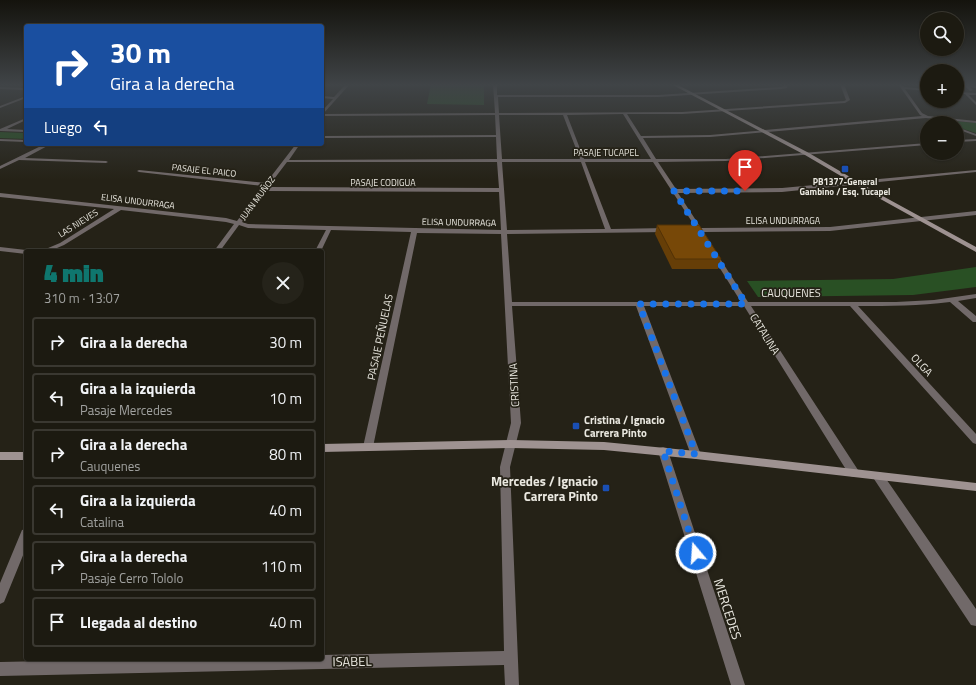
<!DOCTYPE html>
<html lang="es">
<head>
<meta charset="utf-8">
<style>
  :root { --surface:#1c1a11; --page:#25231a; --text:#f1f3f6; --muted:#a0a19f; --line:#3a3831; --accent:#0f766e }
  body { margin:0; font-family:"Titillium Web",sans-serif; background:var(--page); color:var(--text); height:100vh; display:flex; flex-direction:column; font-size:15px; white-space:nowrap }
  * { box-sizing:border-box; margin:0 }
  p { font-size:13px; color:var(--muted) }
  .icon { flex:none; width:22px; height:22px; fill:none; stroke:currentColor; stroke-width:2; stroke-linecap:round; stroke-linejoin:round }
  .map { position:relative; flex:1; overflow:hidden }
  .panel { position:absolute; left:24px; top:249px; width:300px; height:412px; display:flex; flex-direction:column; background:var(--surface); border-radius:4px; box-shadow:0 1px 3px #0004,0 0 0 1px var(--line) }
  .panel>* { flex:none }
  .hud { position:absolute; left:24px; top:24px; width:300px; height:122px; border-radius:4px; box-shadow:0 1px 3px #0004,0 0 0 1px var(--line); background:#1a4fa0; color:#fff; overflow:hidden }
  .fabs { position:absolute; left:920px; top:12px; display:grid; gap:8px }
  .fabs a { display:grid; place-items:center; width:44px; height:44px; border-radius:50%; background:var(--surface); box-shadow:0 1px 3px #0004,0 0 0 1px var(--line); font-size:20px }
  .pin { position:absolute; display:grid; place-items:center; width:34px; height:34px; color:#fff; margin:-41px -17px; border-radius:50% 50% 50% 0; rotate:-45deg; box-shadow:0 0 4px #0007 }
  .pin .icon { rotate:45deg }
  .me { position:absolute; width:44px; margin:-22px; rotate:342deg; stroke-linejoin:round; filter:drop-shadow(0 0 3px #0008) }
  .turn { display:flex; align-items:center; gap:14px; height:84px; padding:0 20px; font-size:18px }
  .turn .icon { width:52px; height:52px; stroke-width:2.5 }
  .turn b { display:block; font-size:28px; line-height:34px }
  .then { display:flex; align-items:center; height:38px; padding:0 20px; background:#0003; gap:8px; font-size:15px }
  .round { display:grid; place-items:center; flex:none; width:42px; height:42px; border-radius:21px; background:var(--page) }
  .summary { display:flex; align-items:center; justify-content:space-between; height:68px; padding:0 20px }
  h1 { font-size:24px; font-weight:800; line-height:30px; color:var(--accent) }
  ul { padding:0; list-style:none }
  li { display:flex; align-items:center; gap:12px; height:50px; margin:0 8px 6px; padding:0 12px; border:2px solid var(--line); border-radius:4px }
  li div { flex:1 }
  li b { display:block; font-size:15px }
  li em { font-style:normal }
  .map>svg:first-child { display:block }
  .green { fill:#295024 }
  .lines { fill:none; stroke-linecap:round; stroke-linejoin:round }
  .lane { fill:#716969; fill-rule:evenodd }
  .street { fill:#716969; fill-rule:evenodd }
  .secondary { fill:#9e9291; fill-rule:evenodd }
  .wall { fill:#663e07 }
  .building { fill:#774808; stroke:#533206 }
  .route { stroke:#1a73e8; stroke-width:7; stroke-dasharray:0 12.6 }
  .transit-dot { fill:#1a4fb4; stroke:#252217; stroke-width:1.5 }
  .labels { text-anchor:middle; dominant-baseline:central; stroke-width:3.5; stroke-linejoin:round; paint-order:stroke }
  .far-street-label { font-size:9px; fill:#eae8e0; stroke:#252217 }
  .far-poi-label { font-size:9px; font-weight:bold; fill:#eae8e0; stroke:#252217 }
  .street-label { font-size:11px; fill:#eae8e0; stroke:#252217 }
  .poi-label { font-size:11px; font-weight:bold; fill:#eae8e0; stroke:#252217; text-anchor:start }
  .near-poi-label { font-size:13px; font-weight:bold; fill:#eae8e0; stroke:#252217; text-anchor:end }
  .near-street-label { font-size:13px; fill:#eae8e0; stroke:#252217 }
</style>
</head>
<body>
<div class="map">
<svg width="976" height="685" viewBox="0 0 976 685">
  <rect width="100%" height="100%" fill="#252217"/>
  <path class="green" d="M431 84H484V105L427 104Z
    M943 120 976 123V133L957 127V123H947L941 121Z
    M0 132 26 133V139L0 138Z
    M976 267V287L913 295 758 297 747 281 893 279Z"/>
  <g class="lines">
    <path class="lane" d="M967 85 976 86V88L970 87 973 90 970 91 965 86Z"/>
    <path class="street" d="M346 84H350L323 114 495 113 493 84H497V95H658L781 87 784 86V84H788L787 88 781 89 658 97H498L499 113 682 112 844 101 846 100 840 84H844L850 100 845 103 682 114H627L641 136 710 135 922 116 920 115 898 84H902L904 87 927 89V91L905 89 922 113 928 116 976 121V123L926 118 710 137 643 138 656 159H726L927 143V145L726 161 658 162 676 189 782 188 976 170V172L782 192 678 193 701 228 830 227 976 211V215L830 231 704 232 701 234 689 230 696 228 653 162H585L611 229 667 228 670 230 667 232 507 234 512 302H741L711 254 714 252 717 254 748 302H896L934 300 976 294V298L958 301 976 316V322H973L950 302C920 306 889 306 858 306L976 434V444L973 443 850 306H751L858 470 859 473 858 476 854 477 850 476 744 306H644L701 455 700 458 696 459 692 458 691 455 636 306H512L521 423 510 467 519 685H505L504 665 0 676V662L145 659H322V655L504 651 500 467 511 423 501 234 417 233 373 447 371 450 368 451 365 450 363 447 411 232 331 230 321 251H315L326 230 248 228 239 225 220 251H214L234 224 226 222 121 210 64 245 50 251H41L60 243 114 209 0 197V193L226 218 237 221 263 186 139 172 137 171 139 170 266 183 296 144H300L289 160 497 159 496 137 322 138V136L496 135 495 115 322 116V111L333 99 322 98V96L334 97ZM623 114 651 159H584L567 115ZM499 115H563L580 159H502ZM287 162H497L499 188 268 187ZM502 162H581L605 229 507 230ZM265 191 499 192 501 230 248 224 242 222Z
      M0 87 26 88V90L0 89Z
      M957 92 976 93V95H969L976 102V105L965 94H957Z
      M26 96V98L0 108V106Z
      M26 118V120L7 129 26 130V132L0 131V129Z
      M957 127 976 134V136L957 129Z
      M0 139 26 140V142L0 141Z
      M976 139V141L957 142V140Z
      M45 144H51L25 158 106 161 108 162 106 163 19 160 0 169V166Z
      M0 247 26 250 29 251H26V254L0 251Z
      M663 447 667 448 668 451 745 685H731L658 451 659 448Z
      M878 472 882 473 976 609V626L971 625 874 479 873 476 874 473Z
      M26 529V548L4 602 0 604V583L22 530Z"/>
    <path class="secondary" d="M671 84H676L809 153 879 194 976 247V252L875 196 805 155Z
      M511 440 604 442 696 451 976 483V491L696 459 604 450 511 448 322 452V444Z
      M0 452H26V460H0Z"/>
  </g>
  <path class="wall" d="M657 225 721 259 718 269H672L655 234Z"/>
  <path class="building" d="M657 225H699L721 259H675Z"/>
  <linearGradient id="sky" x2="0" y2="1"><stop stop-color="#14130d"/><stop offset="0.47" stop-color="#404447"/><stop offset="1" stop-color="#404447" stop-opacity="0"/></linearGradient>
  <rect width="976" height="180" fill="url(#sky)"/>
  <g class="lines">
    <path class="route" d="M696 553 663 451 696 454 639 304H746L674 191H745"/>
  </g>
  <g class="transit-dot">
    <rect x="841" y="165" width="8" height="8" rx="2"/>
    <rect x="572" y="422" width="8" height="8" rx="2"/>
    <rect x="602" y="484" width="8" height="8" rx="2"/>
  </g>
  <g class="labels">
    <g class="far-street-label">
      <text x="606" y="152">PASAJE TUCAPEL</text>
      <text transform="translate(204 170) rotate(6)">PASAJE EL PAICO</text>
      <text x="383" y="182">PASAJE CODIGUA</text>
      <text transform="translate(257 198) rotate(-53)">JUAN MUÑOZ</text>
      <text transform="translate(138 201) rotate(7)">ELISA UNDURRAGA</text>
      <text x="783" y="220">ELISA UNDURRAGA</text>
      <text transform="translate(459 222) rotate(1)">ELISA UNDURRAGA</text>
      <text transform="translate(78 223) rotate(-32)">LAS NIEVES</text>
    </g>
    <g class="far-poi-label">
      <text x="845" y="181">PB1377-General<tspan x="845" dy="10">Gambino / Esq. Tucapel</tspan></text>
    </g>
    <g class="street-label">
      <text x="791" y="293">CAUQUENES</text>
      <text transform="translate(765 334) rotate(58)">CATALINA</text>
      <text transform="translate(380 337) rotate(-78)">PASAJE PEÑUELAS</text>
      <text transform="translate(922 365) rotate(47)">OLGA</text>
      <text transform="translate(514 385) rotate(-93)">CRISTINA</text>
    </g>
    <g class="poi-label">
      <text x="584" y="420">Cristina / Ignacio<tspan x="584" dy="13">Carrera Pinto</tspan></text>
    </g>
    <g class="near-poi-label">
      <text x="598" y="481">Mercedes / Ignacio<tspan x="598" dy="15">Carrera Pinto</tspan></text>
    </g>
    <g class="near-street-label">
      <text transform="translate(728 609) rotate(72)">MERCEDES</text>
      <text transform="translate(352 661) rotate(-1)">ISABEL</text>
    </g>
  </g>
</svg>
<div class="fabs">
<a><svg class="icon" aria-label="search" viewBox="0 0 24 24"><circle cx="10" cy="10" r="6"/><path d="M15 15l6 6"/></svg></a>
<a>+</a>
<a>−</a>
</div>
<div class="pin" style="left:745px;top:191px;background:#d93025"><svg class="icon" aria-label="arrive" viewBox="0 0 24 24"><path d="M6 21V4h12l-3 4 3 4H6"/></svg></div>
<svg class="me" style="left:696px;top:553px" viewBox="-20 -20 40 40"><circle r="17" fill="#1a73e8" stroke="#fff" stroke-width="3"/><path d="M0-11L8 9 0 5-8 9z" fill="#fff"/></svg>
<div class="hud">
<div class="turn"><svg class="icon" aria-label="right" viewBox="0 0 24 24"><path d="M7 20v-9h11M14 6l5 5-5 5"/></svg><div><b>30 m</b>Gira a la derecha</div></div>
<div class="then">Luego<svg class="icon" aria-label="left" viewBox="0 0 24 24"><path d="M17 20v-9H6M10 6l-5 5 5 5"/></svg></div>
</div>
<section class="panel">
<div class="summary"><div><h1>4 min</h1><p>310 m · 13:07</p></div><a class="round"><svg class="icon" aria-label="close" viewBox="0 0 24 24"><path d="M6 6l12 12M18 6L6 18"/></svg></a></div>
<ul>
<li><svg class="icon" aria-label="right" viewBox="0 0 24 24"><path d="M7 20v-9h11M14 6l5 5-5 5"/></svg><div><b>Gira a la derecha</b></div><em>30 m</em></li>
<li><svg class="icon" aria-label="left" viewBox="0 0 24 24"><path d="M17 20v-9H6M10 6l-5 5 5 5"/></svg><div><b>Gira a la izquierda</b><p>Pasaje Mercedes</p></div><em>10 m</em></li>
<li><svg class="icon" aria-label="right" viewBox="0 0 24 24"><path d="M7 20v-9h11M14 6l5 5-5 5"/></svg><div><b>Gira a la derecha</b><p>Cauquenes</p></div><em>80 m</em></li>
<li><svg class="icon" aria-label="left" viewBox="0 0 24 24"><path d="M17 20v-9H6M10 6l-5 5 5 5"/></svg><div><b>Gira a la izquierda</b><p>Catalina</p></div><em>40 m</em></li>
<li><svg class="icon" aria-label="right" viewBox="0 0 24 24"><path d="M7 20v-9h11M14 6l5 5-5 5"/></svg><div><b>Gira a la derecha</b><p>Pasaje Cerro Tololo</p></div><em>110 m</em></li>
<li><svg class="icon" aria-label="arrive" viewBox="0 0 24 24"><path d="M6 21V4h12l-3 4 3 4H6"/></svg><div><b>Llegada al destino</b></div><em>40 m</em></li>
</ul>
</section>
</div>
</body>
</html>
